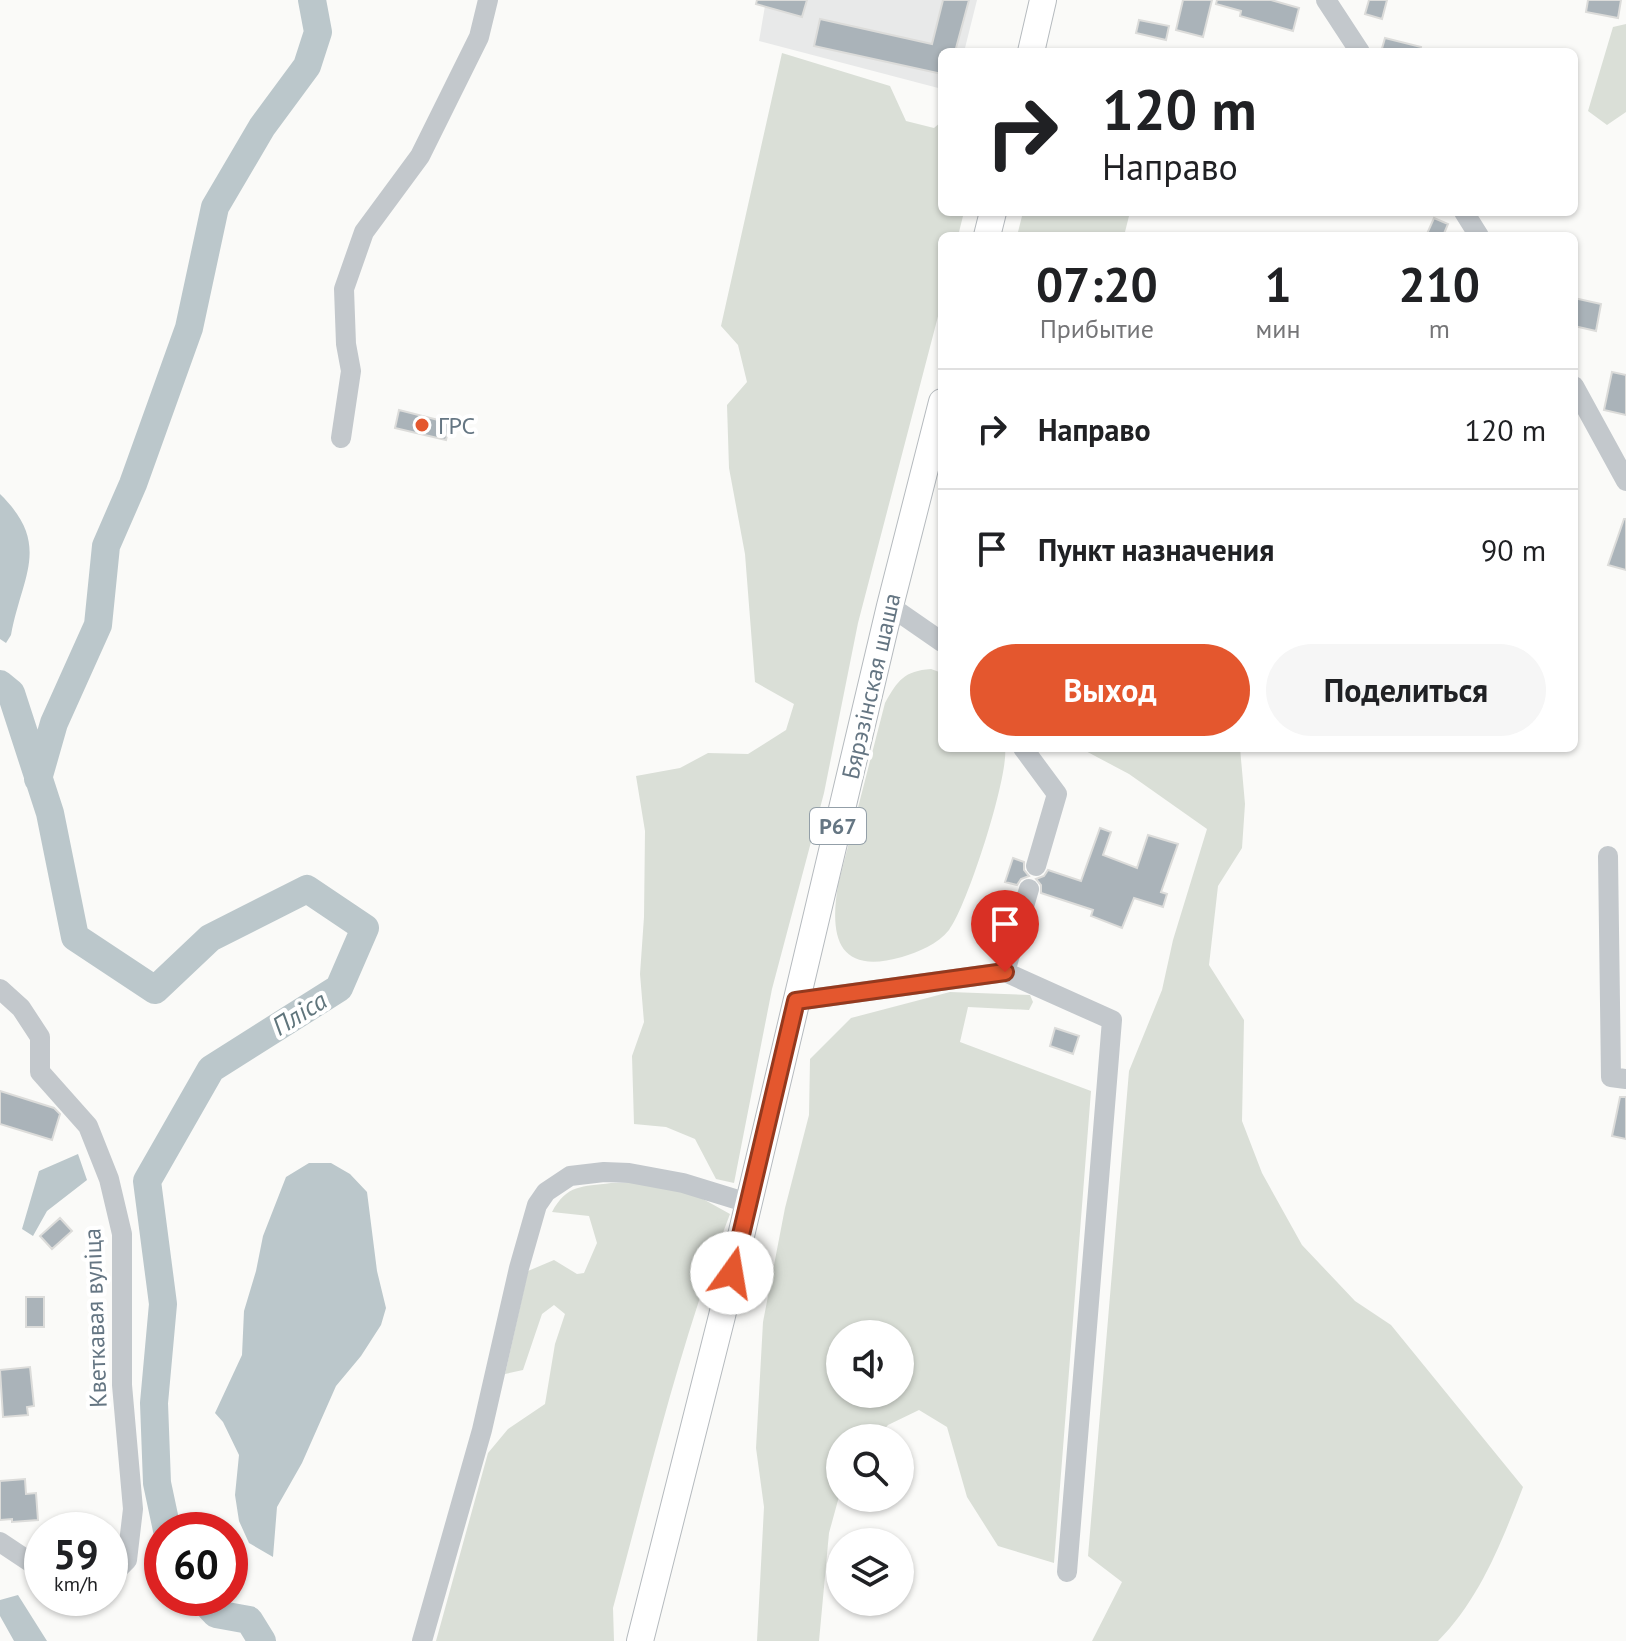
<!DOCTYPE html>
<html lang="ru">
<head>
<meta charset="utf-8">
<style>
  :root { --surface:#fff; --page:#f6f6f6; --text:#202124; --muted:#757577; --line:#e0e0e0; --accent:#e4572e }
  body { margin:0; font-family:"PT Sans",sans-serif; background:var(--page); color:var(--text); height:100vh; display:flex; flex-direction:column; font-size:30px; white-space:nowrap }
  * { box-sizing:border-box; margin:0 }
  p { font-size:26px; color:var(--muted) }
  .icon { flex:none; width:44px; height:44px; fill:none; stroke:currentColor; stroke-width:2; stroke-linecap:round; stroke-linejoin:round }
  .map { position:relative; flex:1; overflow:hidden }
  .side { position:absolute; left:938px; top:232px; width:640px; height:520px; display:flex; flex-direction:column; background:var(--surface); border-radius:12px; box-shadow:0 2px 6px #0004 }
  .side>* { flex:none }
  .top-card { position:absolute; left:938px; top:48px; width:640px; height:168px; border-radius:12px; box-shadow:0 2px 6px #0004; background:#fff; color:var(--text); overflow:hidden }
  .buttons { position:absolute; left:826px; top:1320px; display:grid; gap:16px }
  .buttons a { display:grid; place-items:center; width:88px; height:88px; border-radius:50%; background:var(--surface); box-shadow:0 2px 6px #0004; font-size:40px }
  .speed { position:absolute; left:24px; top:1512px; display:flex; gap:16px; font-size:40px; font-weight:700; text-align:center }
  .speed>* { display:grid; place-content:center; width:104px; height:104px; border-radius:50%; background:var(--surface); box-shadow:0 2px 6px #0004; line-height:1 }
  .speed small { font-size:20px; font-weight:400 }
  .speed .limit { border:12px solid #d22; background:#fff; color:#111 }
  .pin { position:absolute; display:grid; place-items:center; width:68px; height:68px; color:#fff; margin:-82px -34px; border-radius:50% 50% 50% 0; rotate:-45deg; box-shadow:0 0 8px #0007 }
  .pin .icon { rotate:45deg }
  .me { position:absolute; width:88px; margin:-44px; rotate:13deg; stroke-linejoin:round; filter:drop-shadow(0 0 6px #0008) }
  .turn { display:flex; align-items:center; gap:28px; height:168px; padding:0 32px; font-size:36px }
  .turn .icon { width:104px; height:104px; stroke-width:2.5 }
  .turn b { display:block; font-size:56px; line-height:68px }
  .eta { display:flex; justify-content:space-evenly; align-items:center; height:136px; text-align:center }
  .eta b { font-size:48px; font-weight:600; line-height:56px }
  .action { display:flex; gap:16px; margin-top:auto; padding:16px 32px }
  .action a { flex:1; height:92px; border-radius:48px; background:var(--accent); color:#fff; font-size:32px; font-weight:600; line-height:92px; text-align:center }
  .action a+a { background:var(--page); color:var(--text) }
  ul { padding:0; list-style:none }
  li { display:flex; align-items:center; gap:24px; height:120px; padding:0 32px; border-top:2px solid var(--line) }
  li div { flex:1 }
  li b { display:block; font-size:30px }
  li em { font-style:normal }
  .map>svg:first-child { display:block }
  .built { fill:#e8e9e9 }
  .green { fill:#dadfd7; fill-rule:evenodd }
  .water { fill:#bbc7cb }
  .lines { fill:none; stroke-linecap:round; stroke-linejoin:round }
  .river { stroke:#bbc7cb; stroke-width:28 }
  .building { fill:#aab3b9; stroke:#dcdcda; stroke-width:2 }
  .major-casing { stroke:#b5babe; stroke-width:28 }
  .minor { stroke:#c3c8cc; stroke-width:20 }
  .major { stroke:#fff; stroke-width:26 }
  .route-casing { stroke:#94391e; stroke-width:20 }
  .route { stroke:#e4572e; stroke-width:14 }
  .poi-dot { fill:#e4572e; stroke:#fff; stroke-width:3 }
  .labels { text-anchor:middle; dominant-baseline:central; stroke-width:8; stroke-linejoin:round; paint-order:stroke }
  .shield { fill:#fff; stroke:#939fa8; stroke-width:2 }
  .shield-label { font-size:22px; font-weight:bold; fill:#657683 }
  .poi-label { font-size:24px; fill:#657683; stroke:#fff; text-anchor:start }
  .street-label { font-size:24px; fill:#657683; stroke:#fff }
  .water-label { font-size:26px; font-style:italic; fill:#60757c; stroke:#fff }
</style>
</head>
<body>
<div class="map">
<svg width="1626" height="1641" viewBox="0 0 1626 1641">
  <rect width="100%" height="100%" fill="#fafaf8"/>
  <path class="built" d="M766 0H977L964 52H942V89L759 41Z"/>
  <path class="green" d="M1626 24V112L1607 125 1588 111 1613 27Z
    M782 53 890 86 906 121 934 128 942 121V212H964L958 236H942V301L858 623 824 793 772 989 734 1183 716 1179 695 1139 666 1127 634 1124 632 1056 644 1022 640 974 644 917 645 831 636 776 680 768 708 753 748 754 786 730 794 704 755 682 745 554 729 468 727 405 747 382 738 345 721 326Z
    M1023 212H1130L1124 236H1017Z
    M931 669 942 673V748H1005C1009 776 967 907 949 930 938 944 918 952 902 957 839 975 829 939 838 885L885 703C898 680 904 671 931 669Z
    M1080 748H1240L1245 804 1242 848 1218 886 1209 965 1244 1020 1242 1121 1262 1173 1302 1245 1355 1301 1391 1325 1523 1487C1502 1541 1480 1599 1438 1641H1092L1122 1582 1088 1556 1129 1071 1162 990 1173 940 1207 829 1129 774Z
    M950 992 1030 995 1033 1002 1029 1010 968 1007 960 1042 1091 1091 1054 1563 998 1546 967 1497 947 1427 919 1410 888 1425 877 1438H840V1493L829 1533 819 1641H757L764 1507 756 1448 763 1322 785 1208 809 1115 810 1059 851 1018ZM900 1334V1394H840V1334Z
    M611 1183H642L694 1194 730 1214C680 1342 649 1476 613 1608L614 1641H436L488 1453 508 1429 545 1404 555 1344 565 1314 554 1305 542 1314 523 1370 505 1374 528 1271 554 1260 577 1274 584 1273 597 1243 589 1216 552 1212C567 1184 582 1187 611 1183Z"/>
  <path class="water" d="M0 494C52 545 22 575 11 635L6 643 0 639Z
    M78 1154 87 1180 47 1211 33 1236 22 1229 39 1171Z
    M309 1163H331L350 1174 367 1192 377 1271 386 1308 381 1325 361 1356 336 1386 302 1463 277 1507 273 1557 249 1543 239 1521 235 1495 239 1455 223 1422 215 1413 242 1355 244 1311 256 1271 263 1236 286 1177Z
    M18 1595 47 1641H14L0 1616V1600Z"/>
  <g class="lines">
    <path class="river" d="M0 684 11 693 50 813 75 937 155 990 210 938 307 889 365 928 339 988 211 1069 147 1181 163 1304 154 1403 157 1483 167 1530
      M38 779 54 723 98 625 106 546 133 484 189 328 215 207 262 127 307 66 318 32 312 0
      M201 1598 216 1614 249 1620 262 1641"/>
  </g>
  <path class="building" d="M757 0H807L802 17 756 4Z
    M943 0H969L955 52H942V74L814 46 820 19 932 44Z
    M1183 0H1212L1203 37 1176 30Z
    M1217 0H1271L1299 8 1293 31 1240 16 1241 11 1216 4Z
    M1369 0H1387L1382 19 1365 14Z
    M1588 0H1621L1618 18 1586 12Z
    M1139 20 1169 26 1166 40 1136 33Z
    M1385 38 1421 47 1420 52H1381Z
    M1434 218 1448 224 1443 236H1426Z
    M1574 298 1601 304 1596 331 1574 326Z
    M1612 372 1626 375V415L1604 410Z
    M399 410 450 423 446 440 395 428Z
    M1624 519H1626V570L1608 565Z
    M1100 828 1111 832 1103 855 1137 868 1148 835 1178 844 1161 892 1167 894 1163 907 1134 898 1122 928 1091 916 1093 910 1041 893V885L1036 879 1044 876 1048 870 1081 881Z
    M1013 858 1024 862V870L1029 876 1021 879 1017 885 1005 882Z
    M1055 1028 1079 1036 1073 1054 1050 1046Z
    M0 1091 54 1108 60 1114 52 1140 0 1124Z
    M1620 1097H1626V1139L1612 1136Z
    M60 1218 72 1231 52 1249 40 1236Z
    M26 1297H44V1327H26Z
    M30 1367 34 1406 27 1407 28 1415 3 1417 0 1370Z
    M25 1479 26 1494 36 1493 38 1520 12 1522V1519L0 1520V1481Z"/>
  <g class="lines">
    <defs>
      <path id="major" d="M1031 52 1043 0
        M987 236 993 212
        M640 1641 722 1316 890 606 942 402"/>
    </defs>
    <use href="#major" class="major-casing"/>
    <path class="minor" d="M1326 0 1360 52
      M1464 212 1479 236
      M1574 386 1626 481
      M341 438 351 371 346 344 344 289 364 232 420 156 479 37 488 0
      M890 606 942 642
      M1023 748 1057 794 1036 866
      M1608 856 1611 1077 1626 1079
      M1005 972 1112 1020 1067 1572
      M0 989 21 1008 40 1037V1072L88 1126 109 1179 122 1234V1385L133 1509 127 1560 110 1577
      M796 1001 1005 972 1029 889
      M0 1542 42 1570
      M422 1641 482 1430 519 1268 537 1205 546 1192 570 1176 604 1172 629 1173 683 1183 748 1203"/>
    <use href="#major" class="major"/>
  </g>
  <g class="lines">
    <defs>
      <path id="route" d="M732 1273 796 1001 1005 972"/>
    </defs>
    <use href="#route" class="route-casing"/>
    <use href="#route" class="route"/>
  </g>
  <circle class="poi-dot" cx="422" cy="425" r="8"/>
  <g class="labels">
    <rect class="shield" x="810" y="808" width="56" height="36" rx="6"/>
    <g class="shield-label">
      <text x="838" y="826">Р67</text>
    </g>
    <g class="poi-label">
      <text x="438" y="425">ГРС</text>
    </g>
    <g class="street-label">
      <text transform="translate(871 686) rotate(-77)">Бярэзінская шаша</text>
      <text transform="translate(95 1318) rotate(-92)">Кветкавая вуліца</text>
    </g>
    <g class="water-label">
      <text transform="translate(299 1013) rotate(-32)">Пліса</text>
    </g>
  </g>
</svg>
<div class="buttons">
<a><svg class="icon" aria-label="sound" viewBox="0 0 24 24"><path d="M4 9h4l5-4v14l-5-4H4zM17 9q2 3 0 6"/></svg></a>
<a><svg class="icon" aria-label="search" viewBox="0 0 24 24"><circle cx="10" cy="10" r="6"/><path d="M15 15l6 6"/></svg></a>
<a><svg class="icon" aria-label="layers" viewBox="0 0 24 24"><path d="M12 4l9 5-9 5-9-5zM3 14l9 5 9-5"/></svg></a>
</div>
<div class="speed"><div>59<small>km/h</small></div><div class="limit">60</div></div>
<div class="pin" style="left:1005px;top:972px;background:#d93025"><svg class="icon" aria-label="arrive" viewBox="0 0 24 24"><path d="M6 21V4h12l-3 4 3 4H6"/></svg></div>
<svg class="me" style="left:732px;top:1273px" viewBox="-20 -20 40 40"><circle r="19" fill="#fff"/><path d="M0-13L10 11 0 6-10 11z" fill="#e4572e"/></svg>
<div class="top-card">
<div class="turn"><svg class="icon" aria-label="right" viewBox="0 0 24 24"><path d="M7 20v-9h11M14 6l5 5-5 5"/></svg><div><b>120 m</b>Направо</div></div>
</div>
<section class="side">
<div class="eta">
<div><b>07:20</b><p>Прибытие</p></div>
<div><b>1</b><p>мин</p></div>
<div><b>210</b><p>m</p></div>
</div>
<ul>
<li><svg class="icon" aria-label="right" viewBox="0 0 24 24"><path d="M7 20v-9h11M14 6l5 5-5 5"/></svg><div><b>Направо</b></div><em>120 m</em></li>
<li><svg class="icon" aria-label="arrive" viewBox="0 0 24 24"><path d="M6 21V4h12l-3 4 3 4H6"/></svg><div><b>Пункт назначения</b></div><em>90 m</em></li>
</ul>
<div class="action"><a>Выход</a><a>Поделиться</a></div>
</section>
</div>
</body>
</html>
